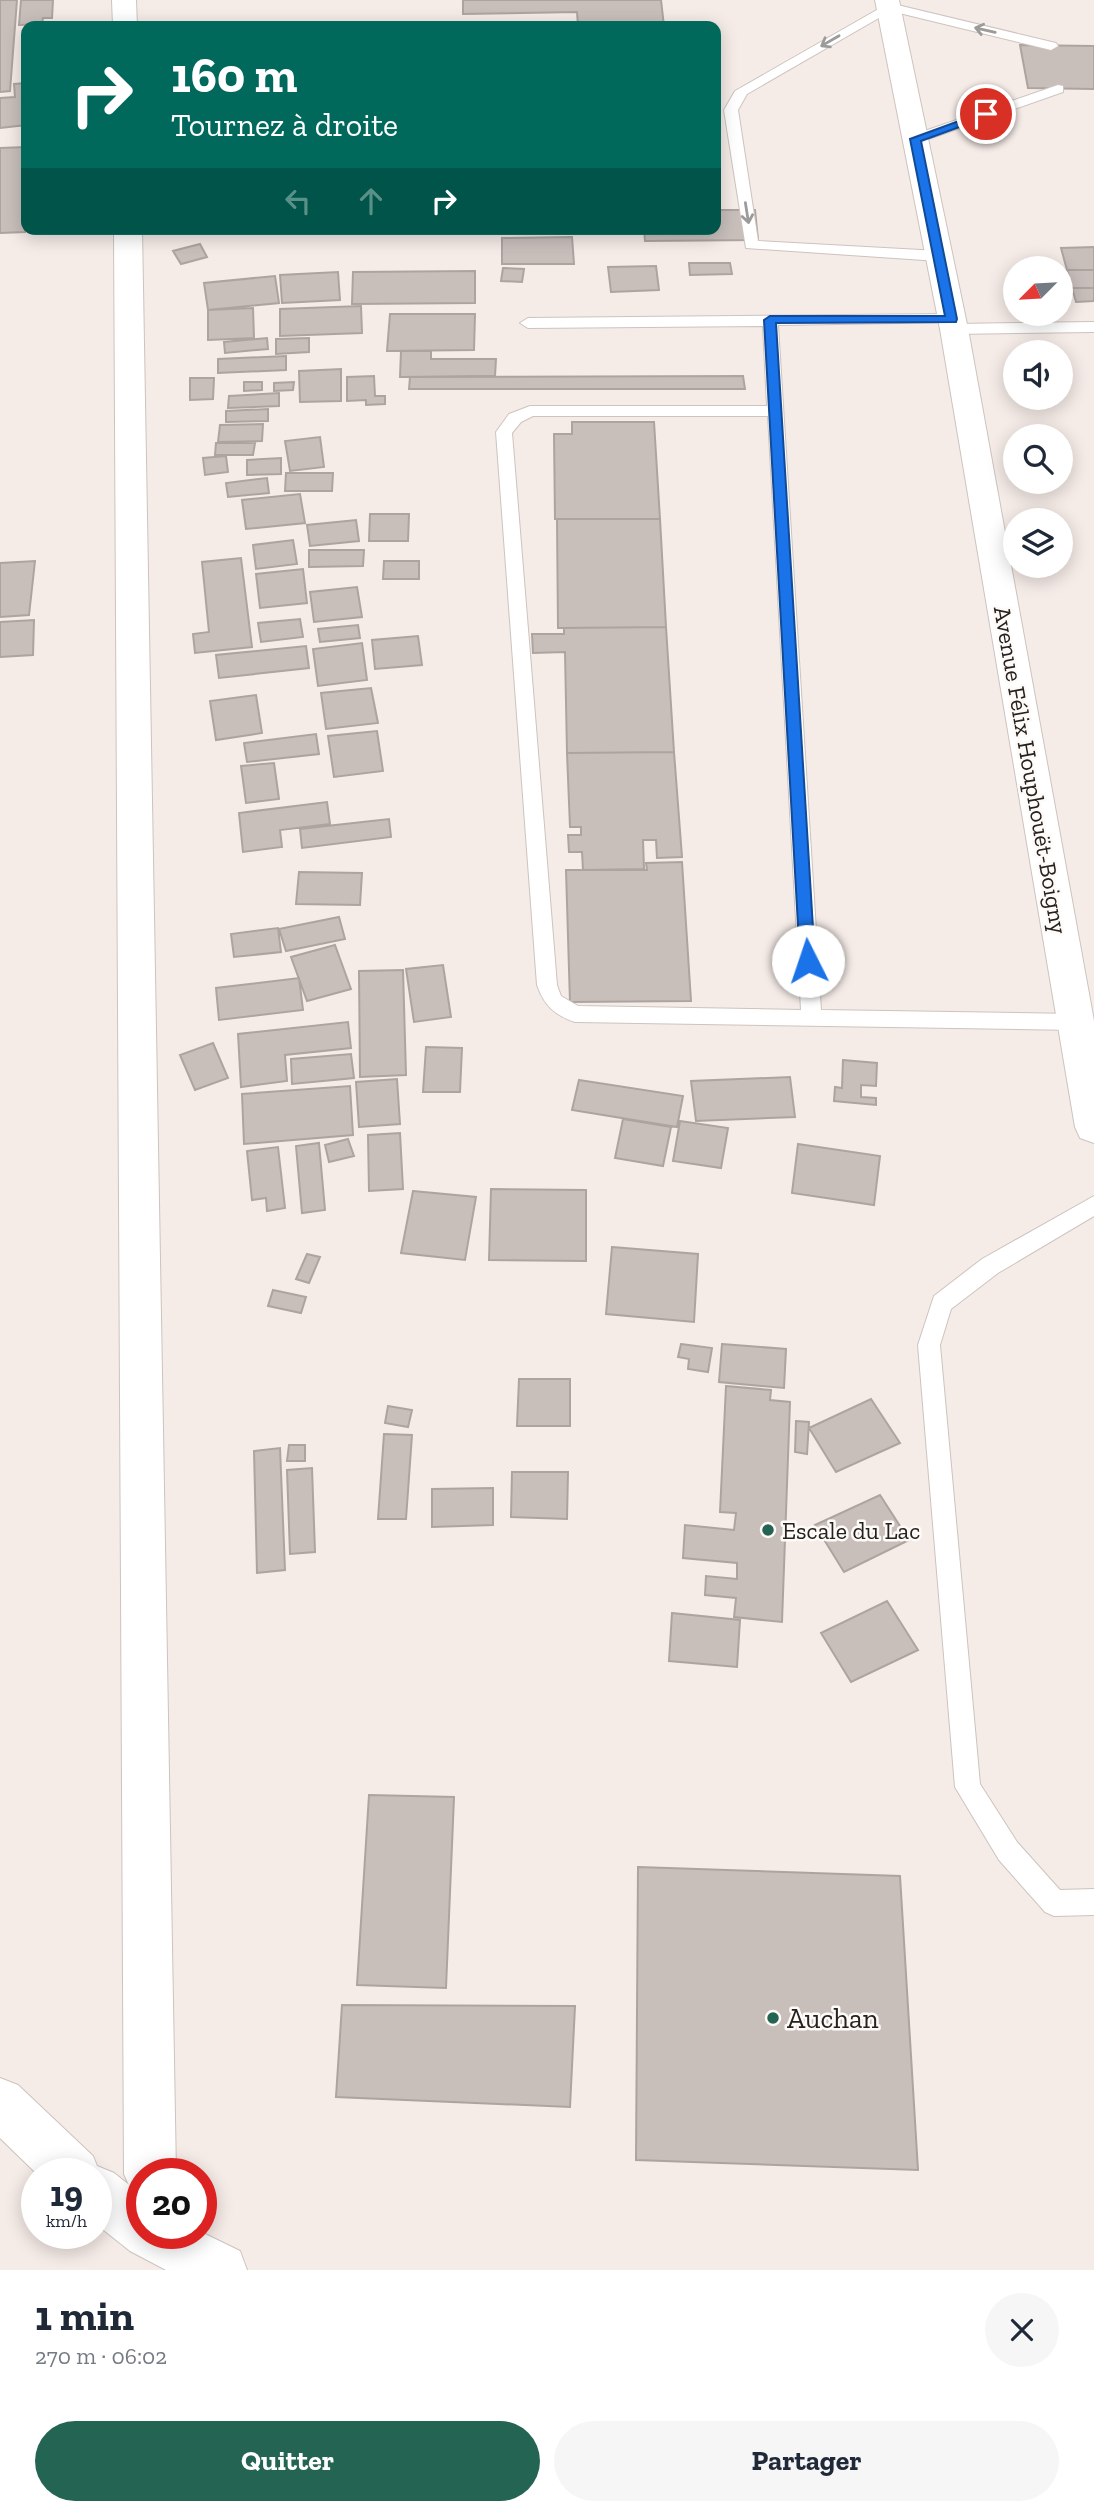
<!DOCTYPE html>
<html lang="fr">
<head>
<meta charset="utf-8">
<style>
  :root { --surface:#fff; --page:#f6f6f7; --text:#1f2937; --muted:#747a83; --accent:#246452 }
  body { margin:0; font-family:"Zilla Slab",serif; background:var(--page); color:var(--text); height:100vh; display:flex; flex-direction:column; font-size:26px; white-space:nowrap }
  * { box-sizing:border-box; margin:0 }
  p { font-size:23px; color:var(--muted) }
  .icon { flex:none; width:38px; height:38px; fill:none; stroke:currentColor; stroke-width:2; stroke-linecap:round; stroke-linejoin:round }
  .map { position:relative; height:2270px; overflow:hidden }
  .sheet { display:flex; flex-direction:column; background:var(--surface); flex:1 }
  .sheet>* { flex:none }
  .banner { position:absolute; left:21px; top:21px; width:700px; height:214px; border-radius:14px; box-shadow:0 4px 18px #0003; background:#00695c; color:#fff; overflow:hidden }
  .needle { width:46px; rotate:246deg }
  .buttons { position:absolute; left:1003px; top:256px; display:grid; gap:14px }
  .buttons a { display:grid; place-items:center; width:70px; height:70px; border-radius:50%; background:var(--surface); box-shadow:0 4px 18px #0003; font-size:35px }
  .speed { position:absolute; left:21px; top:2158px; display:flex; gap:14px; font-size:35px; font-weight:700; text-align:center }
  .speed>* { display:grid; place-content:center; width:91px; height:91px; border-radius:50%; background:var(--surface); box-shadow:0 4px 18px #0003; line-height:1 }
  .speed small { font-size:18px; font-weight:400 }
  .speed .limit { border:10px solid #d22; background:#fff; color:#111 }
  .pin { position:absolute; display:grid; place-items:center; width:60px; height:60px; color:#fff; margin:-30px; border:4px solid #fff; border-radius:50%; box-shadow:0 2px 7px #0007 }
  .me { position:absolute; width:77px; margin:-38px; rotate:356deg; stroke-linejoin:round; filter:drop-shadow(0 0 5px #0008) }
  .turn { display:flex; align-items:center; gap:24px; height:147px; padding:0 35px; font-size:32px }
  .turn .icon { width:91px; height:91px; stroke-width:2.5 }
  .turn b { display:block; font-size:49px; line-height:60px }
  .lanes { display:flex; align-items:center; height:66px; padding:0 35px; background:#0003; justify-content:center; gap:35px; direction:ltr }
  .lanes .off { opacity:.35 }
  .round { display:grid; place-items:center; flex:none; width:74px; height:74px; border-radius:37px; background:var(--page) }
  .head { display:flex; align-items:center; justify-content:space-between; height:119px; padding:0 35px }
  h1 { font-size:42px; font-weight:800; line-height:52px }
  .button { display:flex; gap:14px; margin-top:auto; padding:14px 35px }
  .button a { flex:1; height:80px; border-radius:42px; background:var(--accent); color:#fff; font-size:28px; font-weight:800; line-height:80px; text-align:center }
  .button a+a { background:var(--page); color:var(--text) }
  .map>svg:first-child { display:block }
  .building { fill:#c8bfbb; stroke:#ada4a0; stroke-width:2 }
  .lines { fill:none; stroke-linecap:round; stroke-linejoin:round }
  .service-casing { stroke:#cdc3bf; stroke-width:2 }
  .minor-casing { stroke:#cdc3bf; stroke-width:2 }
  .tertiary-casing { stroke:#cdc3bf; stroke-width:2 }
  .trunk-casing { stroke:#cdc3bf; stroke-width:2 }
  .service { fill:#fff; fill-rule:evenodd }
  .minor { fill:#fff; fill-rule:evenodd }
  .tertiary { fill:#fff; fill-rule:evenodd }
  .trunk { fill:#fff; fill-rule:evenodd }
  .oneway { stroke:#9c9b9a }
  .route { fill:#1a73e8; stroke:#114b97; stroke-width:2 }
  .poi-dot { fill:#246452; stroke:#fefaf8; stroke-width:2.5 }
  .labels { text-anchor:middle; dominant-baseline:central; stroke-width:5; stroke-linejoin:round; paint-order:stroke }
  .street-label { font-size:24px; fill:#24211f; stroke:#fefaf8 }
  .poi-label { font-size:24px; fill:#24211f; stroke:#fefaf8; text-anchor:start }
  .near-poi-label { font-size:28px; fill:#24211f; stroke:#fefaf8; text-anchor:start }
</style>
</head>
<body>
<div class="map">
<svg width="1094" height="2270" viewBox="0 0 1094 2270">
  <rect width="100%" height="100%" fill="#f5ebe7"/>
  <path class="building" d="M0 0H17L10 91 0 92Z
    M21 0H53L52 18H43L42 24 19 25Z
    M463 0H661L664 26H578L577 12 463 14Z
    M1020 45 1094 46V89L1028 88Z
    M26 83V125L0 128V98L15 97 14 84Z
    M26 147 25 232 0 233V148Z
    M716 210H755L758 240 645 241 644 229H716Z
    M572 237 574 264H502V238Z
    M200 244 207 257 181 264 173 251Z
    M1094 247V270H1067L1061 248Z
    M689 263H730L732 274 690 275Z
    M656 266 659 290 611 292 608 267Z
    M503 268 524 269 522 282 501 281Z
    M1067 270H1094V288H1072Z
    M475 271V303L352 304 353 272Z
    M338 272 340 300 282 303 280 275Z
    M275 276 279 303 208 310 204 283Z
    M1072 288H1094V301L1076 302Z
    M361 306 362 333 280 336V309Z
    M253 308 254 338 208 340V310Z
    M390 314H475L474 350 387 351Z
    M267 338 268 349 225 353 224 342Z
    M309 338V352L276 354V339Z
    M401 351H431V359H496L495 376 400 377Z
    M286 356V370L218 373V359Z
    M341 369V401L300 402 299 371Z
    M374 376 375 396H385V404L366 405V400L347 401V377Z
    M743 376 745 389H409L410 377Z
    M190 378H214L213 399 190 400Z
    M244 382H262V390L244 391Z
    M294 382 293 390 274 391V383Z
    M279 393V406L228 408 229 396Z
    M268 409V421L226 422V411Z
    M572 422H654L660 519H555L554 434H572Z
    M263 424 262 441 218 442 220 425Z
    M320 437 324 467 290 471 285 441Z
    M216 443H255L253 455H215Z
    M226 456 228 472 205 475 203 458Z
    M281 458V474L247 475V460Z
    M286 473H333L332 491H285Z
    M267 478 269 493 228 497 226 483Z
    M300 494 305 523 246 529 242 500Z
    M370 514H409L408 541H369Z
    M557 519H660L666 627 558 628Z
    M356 520 359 541 310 546 307 525Z
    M293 540 297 564 256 569 253 545Z
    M309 550H364L363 566 309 567Z
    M241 558 252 647 195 653 193 634 209 632 202 562Z
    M35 561 29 615 0 617V563Z
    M384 561H419V579H383Z
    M303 569 307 603 260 608 256 574Z
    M357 587 362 617 314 622 310 592Z
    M300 619 303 637 261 642 258 623Z
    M34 620 33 655 0 657V622Z
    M358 625 360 638 320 642 318 629Z
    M666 627 674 752 567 753 565 652 533 653 532 634H564V628Z
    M418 636 422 665 375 669 372 640Z
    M362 643 367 680 318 686 313 649Z
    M306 646 309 668 219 678 216 655Z
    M371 688 378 723 326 729 321 693Z
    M256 695 262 733 216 740 210 701Z
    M377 731 383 771 334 777 328 736Z
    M316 734 319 754 247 762 244 743Z
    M674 752 682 857 657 858 656 840H643L644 869 583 870 582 852H569L568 835H581V827H570L567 753Z
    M274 763 279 799 246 803 241 766Z
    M327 802 330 824 280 830 282 847 243 852 239 813Z
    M389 819 391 837 302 848 300 829Z
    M682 862 691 1001 570 1002 566 870H647L646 863Z
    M299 872 362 873 360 905 296 904Z
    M339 917 345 939 286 951 279 929Z
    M278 928 281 952 234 957 231 934Z
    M335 945 351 989 307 1001 291 957Z
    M443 965 451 1017 414 1022 406 969Z
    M403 970 406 1075 360 1077 359 971Z
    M299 978 303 1010 219 1020 216 988Z
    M348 1022 351 1048 285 1055 287 1081 241 1087 238 1034Z
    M213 1043 228 1078 195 1090 180 1055Z
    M426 1047 462 1048 460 1092H423Z
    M351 1054 354 1078 292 1084 291 1059Z
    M843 1060 877 1063 876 1086 861 1085V1097L876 1098V1105L834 1101 835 1087 842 1088Z
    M790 1077 795 1117 696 1121 691 1081Z
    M397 1079 400 1124 359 1127 356 1082Z
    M579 1080 683 1096 677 1127 572 1110Z
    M350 1086 353 1135 244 1144 242 1094Z
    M623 1119 671 1127 663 1166 615 1158Z
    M680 1121 728 1128 721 1168 673 1161Z
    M400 1133 403 1189 369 1191 368 1135Z
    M348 1139 354 1156 329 1162 325 1145Z
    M319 1143 325 1210 302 1213 296 1146Z
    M798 1144 880 1156 874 1205 792 1193Z
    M278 1147 285 1208 267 1211 266 1198 252 1200 247 1151Z
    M491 1189 586 1190V1261L489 1260Z
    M413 1191 476 1197 465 1260 401 1253Z
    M612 1247 698 1254 694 1322 606 1314Z
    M307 1254 320 1257 309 1283 296 1279Z
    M273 1290 306 1297 301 1313 268 1306Z
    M681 1344 712 1348 708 1372 688 1369 689 1359 678 1357Z
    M722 1344 786 1349 784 1388 719 1382Z
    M519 1379H570V1426H517Z
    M726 1386 771 1390 770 1400 790 1402 782 1622 734 1617 736 1598 705 1595 706 1576 737 1579V1563L683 1558 685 1525 734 1530 736 1513 720 1512Z
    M871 1399 900 1443 836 1472 809 1428Z
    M388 1406 412 1410 408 1427 385 1423Z
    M796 1421 809 1422 807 1454 795 1452Z
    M384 1434 412 1435 406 1519H378Z
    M289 1445H305V1461H287Z
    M280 1448 285 1570 257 1573 254 1451Z
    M312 1468 315 1552 290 1554 287 1470Z
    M512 1472H568L567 1519 511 1517Z
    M493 1488V1525L432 1527V1489Z
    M880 1495 909 1540 844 1572 815 1525Z
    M887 1601 918 1650 851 1682 821 1633Z
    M672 1613 740 1620 737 1667 669 1661Z
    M369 1795 454 1797 446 1988 357 1985Z
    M638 1867 900 1876 918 2170 636 2160Z
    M342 2005 575 2006 570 2107 336 2097Z"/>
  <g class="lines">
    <defs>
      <path id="service" d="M889 3 1056 43 1058 46 1051 50 891 11 747 94 738 110 758 241 939 251 947 256 939 261 746 248 724 110 735 91Z
        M1058 85 1063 86V92L920 142H910L908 139 910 136Z
        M952 314 957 316 960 319 957 322 778 325 821 1010 1076 1014 1083 1016 1086 1022 1083 1028 1076 1030 575 1022C554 1015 544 1005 537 985L496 432 509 414 530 406H767L763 326 528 328 520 323 528 318ZM533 416H768L801 1010 578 1006 561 996 557 985 512 433 521 422Z
        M1094 322V332L954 334 946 329 954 324Z
        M1094 1196V1216L998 1273 951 1309 940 1345 980 1784 1017 1842 1060 1890 1094 1889V1915L1054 1916 1045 1912 999 1860 955 1787 918 1345 934 1296 982 1259Z"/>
      <path id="minor" d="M112 0H136L137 26H113Z
        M114 229H142L176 2174H142V2196L132 2192 124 2174Z"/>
      <path id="tertiary" d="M0 2078 18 2085 93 2156 97 2166 114 2173 142 2195V2233L201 2232 240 2251 247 2270H166L130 2251 96 2224V2174H37L0 2138Z"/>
      <path id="trunk" d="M875 0H899L968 329 1094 1021V1143L1080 1138 1075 1127 940 329Z"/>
    </defs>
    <use href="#service" class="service-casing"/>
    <use href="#minor" class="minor-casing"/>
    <use href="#tertiary" class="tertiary-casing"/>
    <use href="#trunk" class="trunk-casing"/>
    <use href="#service" class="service"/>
    <use href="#minor" class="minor"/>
    <use href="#tertiary" class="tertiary"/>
    <use href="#trunk" class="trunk"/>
  </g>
  <defs><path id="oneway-shaft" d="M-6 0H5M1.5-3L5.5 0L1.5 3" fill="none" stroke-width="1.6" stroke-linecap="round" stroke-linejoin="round" transform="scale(1.75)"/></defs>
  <g class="oneway">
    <use href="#oneway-shaft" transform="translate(985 30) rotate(-167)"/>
    <use href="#oneway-shaft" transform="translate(830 41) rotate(150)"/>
    <use href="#oneway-shaft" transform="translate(747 213) rotate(81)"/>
  </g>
  <path class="route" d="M986 111 992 114 990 116 921 141 957 319 956 322 776 323 815 961 808 967 800 961 764 320 770 316H945L910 139Z"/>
  <g class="poi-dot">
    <circle cx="768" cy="1530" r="7"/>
    <circle cx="773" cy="2018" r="7"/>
  </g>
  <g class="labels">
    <g class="street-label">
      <text transform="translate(1031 770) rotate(80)">Avenue Félix Houphouët-Boigny</text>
    </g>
    <g class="poi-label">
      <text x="782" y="1530">Escale du Lac</text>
    </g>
    <g class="near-poi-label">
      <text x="787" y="2018">Auchan</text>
    </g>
  </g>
</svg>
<div class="buttons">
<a><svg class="needle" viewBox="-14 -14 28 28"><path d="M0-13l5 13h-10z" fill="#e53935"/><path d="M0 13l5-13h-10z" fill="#747a83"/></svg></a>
<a><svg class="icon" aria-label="sound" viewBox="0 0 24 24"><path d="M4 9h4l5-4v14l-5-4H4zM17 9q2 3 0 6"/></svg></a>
<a><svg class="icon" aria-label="search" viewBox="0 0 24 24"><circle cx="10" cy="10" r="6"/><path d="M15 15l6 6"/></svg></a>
<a><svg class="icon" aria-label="layers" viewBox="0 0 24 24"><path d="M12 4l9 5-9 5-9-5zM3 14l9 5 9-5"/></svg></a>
</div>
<div class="speed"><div>19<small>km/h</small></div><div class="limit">20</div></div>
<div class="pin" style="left:986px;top:114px;background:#d93025"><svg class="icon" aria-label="arrive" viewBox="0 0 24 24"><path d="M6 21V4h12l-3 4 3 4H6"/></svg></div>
<svg class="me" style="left:808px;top:961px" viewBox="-20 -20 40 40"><circle r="19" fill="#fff"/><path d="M0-13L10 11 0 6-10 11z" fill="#1a73e8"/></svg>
<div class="banner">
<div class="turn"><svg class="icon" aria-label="right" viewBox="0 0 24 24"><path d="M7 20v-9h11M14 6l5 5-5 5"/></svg><div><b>160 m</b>Tournez à droite</div></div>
<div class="lanes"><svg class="icon off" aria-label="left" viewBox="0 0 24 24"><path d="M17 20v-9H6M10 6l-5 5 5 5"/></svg><svg class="icon off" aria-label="ahead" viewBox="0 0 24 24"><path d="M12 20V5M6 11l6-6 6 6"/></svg><svg class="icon" aria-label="right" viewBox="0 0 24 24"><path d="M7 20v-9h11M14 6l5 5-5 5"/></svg></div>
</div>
</div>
<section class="sheet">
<div class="head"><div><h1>1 min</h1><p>270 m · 06:02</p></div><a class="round"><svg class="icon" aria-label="close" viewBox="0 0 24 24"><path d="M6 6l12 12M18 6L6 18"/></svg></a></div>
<div class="button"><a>Quitter</a><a>Partager</a></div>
</section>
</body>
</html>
